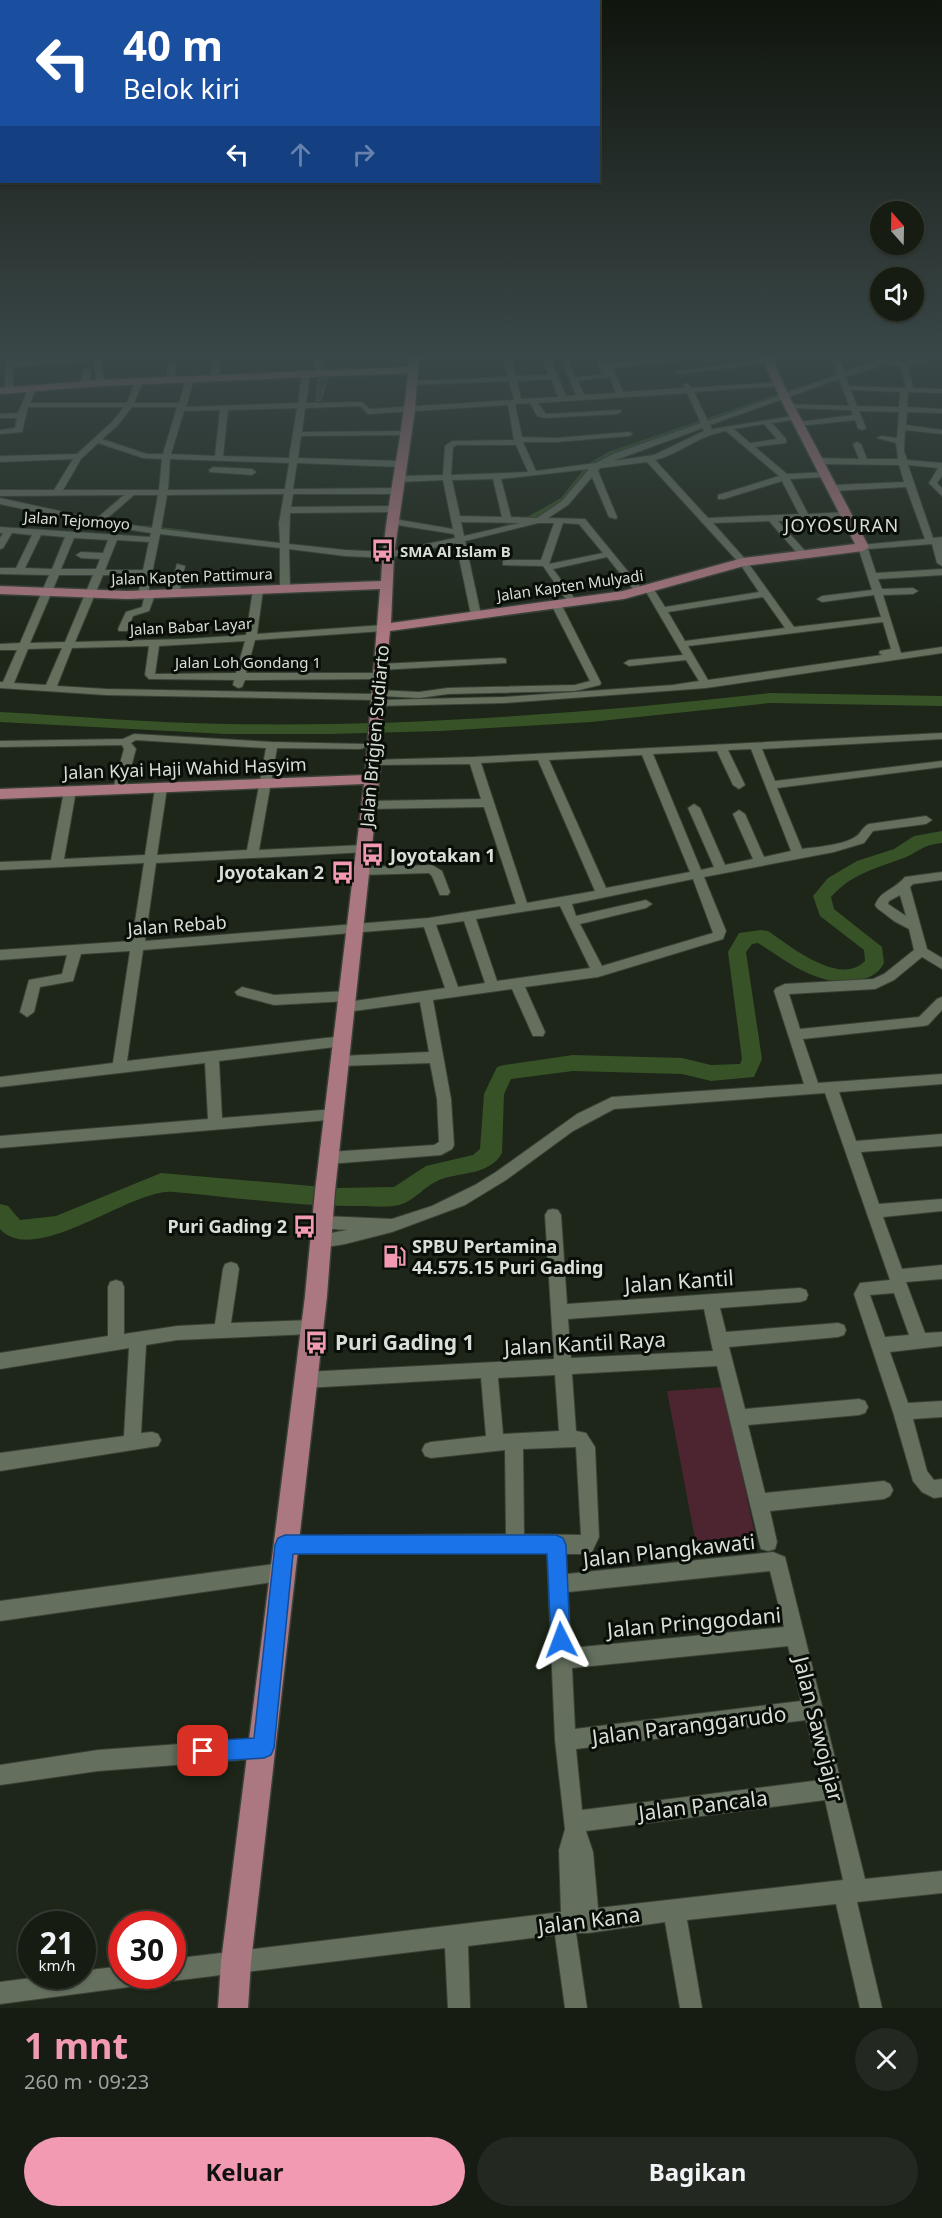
<!DOCTYPE html>
<html lang="id">
<head>
<meta charset="utf-8">
<style>
  :root { --surface:#161c12; --page:#232920; --text:#f1f3f6; --muted:#9ea19f; --line:#353a32; --accent:#f19ab1 }
  body { margin:0; font-family:"Noto Sans",sans-serif; background:var(--page); color:var(--text); height:100vh; display:flex; flex-direction:column; font-size:22px; white-space:nowrap }
  * { box-sizing:border-box; margin:0 }
  p { font-size:20px; color:var(--muted) }
  .icon { flex:none; width:33px; height:33px; fill:none; stroke:currentColor; stroke-width:2; stroke-linecap:round; stroke-linejoin:round }
  .map { position:relative; height:2008px; overflow:hidden }
  .panel { display:flex; flex-direction:column; background:var(--surface); flex:1 }
  .panel>* { flex:none }
  .top-card { position:absolute; left:0px; top:0px; width:600px; height:183px; box-shadow:0 2px 4px #0004,0 0 0 2px var(--line); background:#1a4fa0; color:#fff; overflow:hidden }
  .needle { width:39px; rotate:340deg }
  .tools { position:absolute; left:870px; top:201px; display:grid; gap:12px }
  .tools a { display:grid; place-items:center; width:54px; height:54px; border-radius:50%; background:var(--surface); box-shadow:0 2px 4px #0004,0 0 0 2px var(--line); font-size:30px }
  .speed { position:absolute; left:18px; top:1911px; display:flex; gap:12px; font-size:30px; font-weight:700; text-align:center }
  .speed>* { display:grid; place-content:center; width:78px; height:78px; border-radius:50%; background:var(--surface); box-shadow:0 2px 4px #0004,0 0 0 2px var(--line); line-height:1 }
  .speed small { font-size:15px; font-weight:400 }
  .speed .limit { border:9px solid #d22; background:#fff; color:#111 }
  .pin { position:absolute; display:grid; place-items:center; width:51px; height:51px; color:#fff; margin:-26px; border-radius:12px; box-shadow:0 3px 9px #0006 }
  .me { position:absolute; width:66px; margin:-33px; rotate:357deg; stroke-linejoin:round; filter:drop-shadow(0 0 4px #0008) }
  .turn { display:flex; align-items:center; gap:21px; height:126px; padding:0 24px; font-size:27px }
  .turn .icon { width:78px; height:78px; stroke-width:2.5 }
  .turn b { display:block; font-size:42px; line-height:51px }
  .lanes { display:flex; align-items:center; height:57px; padding:0 24px; background:#0003; justify-content:center; gap:30px; direction:ltr }
  .lanes .off { opacity:.35 }
  .round { display:grid; place-items:center; flex:none; width:63px; height:63px; border-radius:32px; background:var(--page) }
  .overview { display:flex; align-items:center; justify-content:space-between; height:102px; padding:0 24px }
  h1 { font-size:36px; font-weight:700; line-height:45px; color:var(--accent) }
  .action { display:flex; gap:12px; margin-top:auto; padding:12px 24px }
  .action a { flex:1; height:69px; border-radius:36px; background:var(--accent); color:#111; font-size:24px; font-weight:700; line-height:69px; text-align:center }
  .action a+a { background:var(--page); color:var(--text) }
  .map>svg:first-child { display:block }
  .green { fill:#4c2531 }
  .lines { fill:none; stroke-linecap:round; stroke-linejoin:round }
  .canal { fill:#375227; fill-rule:evenodd }
  .river { fill:#375227; fill-rule:evenodd }
  .building { fill:#3b4535; stroke:#515c4b; stroke-width:1.5 }
  .minor-casing { stroke:#394136; stroke-width:2 }
  .major-casing { stroke:#394136; stroke-width:3 }
  .minor { fill:#646f5e; fill-rule:evenodd }
  .major { fill:#ab7780; fill-rule:evenodd }
  .route { fill:#1a73e8; stroke:#114b97; stroke-width:1.5 }
  .labels { text-anchor:middle; dominant-baseline:central; stroke-width:6; stroke-linejoin:round; paint-order:stroke }
  .far-street-label { font-size:15px; fill:#d9dfd6; stroke:#090e08 }
  .far-poi-label { font-size:15px; font-weight:bold; fill:#d9dfd6; stroke:#090e08; text-anchor:start }
  .far-quarter-label { font-size:18px; letter-spacing:1.5px; fill:#d9dfd6; stroke:#090e08 }
  .street-label { font-size:18px; fill:#d9dfd6; stroke:#090e08 }
  .poi-label { font-size:18px; font-weight:bold; fill:#d9dfd6; stroke:#090e08; text-anchor:start }
  .near-street-label { font-size:21px; fill:#d9dfd6; stroke:#090e08 }
  .near-poi-label { font-size:21px; font-weight:bold; fill:#d9dfd6; stroke:#090e08; text-anchor:start }
</style>
</head>
<body>
<div class="map">
<svg width="942" height="2008" viewBox="0 0 942 2008">
  <rect width="100%" height="100%" fill="#1d2618"/>
  <path class="green" d="M723 1387 756 1539 696 1544 667 1391Z"/>
  <g class="lines">
    <path class="canal" d="M803 385 808 386 614 456 594 468 567 502 535 520 498 531 494 529 529 516 561 498 588 464 608 452Z
      M142 525 187 530 191 532 187 534 145 529H142Z"/>
    <path class="river" d="M770 693 942 696V706L770 703 591 722 441 731 329 734H225L0 722V712C75 716 151 723 227 724 409 727 589 713 770 693Z
      M942 831V843C922 845 920 851 904 858 877 868 851 874 831 897L834 909 882 947 884 963C877 976 868 978 854 981 816 986 788 962 758 943L752 944 746 952 762 1059 754 1077 711 1081 682 1074 573 1071 511 1079 504 1094 502 1153C490 1175 462 1172 442 1179 426 1184 415 1201 399 1205 387 1208 371 1206 358 1206 297 1207 234 1197 173 1192 132 1188 35 1268 0 1229V1204L8 1206 20 1220 56 1216 161 1173 335 1188 394 1187 426 1166 473 1155 480 1149 484 1094 497 1067 504 1065 573 1055 682 1058 711 1065 740 1064 742 1059 728 952 739 933 761 930 768 931C790 946 840 987 865 961L864 950 820 916 813 896 828 878 857 861 894 849 914 836Z"/>
  </g>
  <path class="building" d="M318 379H327L321 400 316 401Z"/>
  <g class="lines">
    <defs>
      <path id="minor" d="M6 353H14V362L92 356 91 353H151L100 359 105 383 101 385 97 383 93 360 13 367V390L9 392 5 390Z
        M170 353H178L174 380 170 382 166 380Z
        M316 353H324L322 374 318 376 314 374Z
        M454 353H510L516 376 549 375 540 353H548L566 396 576 395 560 356 598 354 605 357 607 364 676 357 680 359 676 361 613 368 623 392 685 388 683 385 687 383 692 388 778 382 782 384 778 386 694 392 708 421 837 375 834 365 823 353H831L840 362 844 372 898 353H909L893 360 904 362 920 359 915 353H923L929 360 928 362 908 365 913 388 942 389V393L908 392 907 407 942 409V413L907 412 906 425 942 430V434L905 430 904 451 907 460 942 463V476L937 483 942 488V496L929 483 938 468 908 465 933 538 942 537V566L937 563 932 544 868 549 876 573 942 569V575L878 579 882 589 913 588 918 591 913 594 883 595 901 653 942 647V653L706 688 504 703 376 706 371 703 375 700 106 695 0 688V682H3L17 650H0V644L20 643 49 575 0 574V568H16L32 535 12 533 3 548 0 549V538L3 533H0V527L150 537 151 533 99 525 92 530 87 527 91 524 0 504V498L96 519 124 495 0 496V490H54L73 459 0 462V456L77 454 113 421 124 407H28L22 432 0 434V430L15 428 17 418H0V414L18 413 29 387 36 389 30 403H127L135 382 139 380 143 382 134 403H179L186 379 190 377 194 379 186 407 298 403 302 374 306 372 310 374 306 403 362 402 370 409 514 400 509 381 411 385 407 383 411 381 508 377 503 355 413 360 409 358 413 356ZM596 358 602 375 575 377 568 360ZM885 364 901 366 906 388 849 386 846 377ZM610 377 616 393 584 395 578 381ZM551 379 558 397 521 399 517 381ZM839 379 849 406 789 404 785 406 789 408 851 410 853 415 799 422 795 424 799 426 855 420 858 428 862 430 866 428 859 411 899 412 897 438 881 436 877 438 896 443 898 459H867L861 444 857 442 853 444 859 459 819 458 815 461 819 464 899 465 904 482 834 485 830 488 834 491 906 487 925 539 860 545 858 547 872 590 822 596 817 599 822 602 874 595 881 617 794 627 746 560 713 523 769 521 799 555 802 556 807 553 778 521 848 518 852 515 848 512 808 514 790 479 826 477 829 476V472L787 474 755 447 786 443V439L772 423 799 419V415L712 429 710 425ZM851 390 900 392 899 407 857 406ZM687 393 701 423 613 454 596 463 536 471 523 442H556L629 436 633 434 629 432 556 438 522 437 515 404 530 403 537 416 545 418 617 414 621 412 620 410 546 414 538 403ZM508 405 514 440 452 441 445 446 443 475 400 476 396 479 400 482 443 480 453 529 394 519 389 522 391 524 454 534 455 538 388 552 345 550 289 544 290 513 396 512 400 509 396 506 291 507 293 494H397L401 491 397 488 293 489 297 463 401 467 405 464 401 461 298 458 301 436 406 435 410 433 406 431 302 432 305 408 360 406 368 414ZM132 407H177L163 454H147L102 439 118 425ZM297 408 289 458 223 456 228 410ZM220 410 215 456 171 454 184 411ZM764 424 777 439 750 443 734 429ZM703 428 704 431 654 455 613 461ZM726 431 779 476 718 495V499H724L782 481 799 514 708 518 655 460C680 454 699 435 726 431ZM98 443 143 458 162 459 159 490H63L81 459ZM457 445H516L528 472 451 475 453 447ZM170 459 289 463 285 489 168 490ZM647 462 740 564 759 592 665 607 653 588 645 590 683 655 629 660 624 663 629 666 686 660 699 681 673 685 504 697 378 700 381 696 419 698 448 694 575 691 600 685 601 683 562 606 557 603 552 606 590 681 575 685 448 688 419 692 377 690 372 694 106 689 57 686 72 648 149 646 145 675 149 679 234 680 233 685 238 688 242 687 245 680 378 679 383 676 378 673H246L255 640 383 631 388 628 383 625 257 634 263 590 258 587 253 590 246 635 185 639 75 642 103 575 142 576 138 595 144 598 142 607 126 612 118 629 119 631H127L133 616 149 611 155 595 148 593 160 534 280 548V589L285 592 290 589 289 549 345 556 388 558 456 543 471 615 476 618 481 615 465 541 538 523H554L541 560H506L503 561V565L543 566 570 605 573 606 578 603 553 569 607 557 637 594H643V590L585 519 548 518 568 505 592 477 609 517 616 519 617 517 598 471 600 468ZM589 469 562 501 537 518 511 517 501 479ZM493 479 502 517 460 516 452 480ZM284 494 279 523 280 543 161 529 167 495ZM134 495H158L152 528 104 521ZM461 522 520 523 464 536ZM563 523 579 524 603 553 549 564ZM41 535 65 537 52 569 25 568ZM74 538 108 540 103 553 81 552 76 555 81 558 100 559 96 569H61ZM117 540 149 542 143 570H105ZM59 575H93L65 642 30 643ZM763 597 785 628 685 641 668 612ZM883 622 891 649 880 651 879 653 882 655 708 680 688 646ZM245 641 236 673 155 674 159 646ZM62 648 46 685 14 683 28 649Z
        M216 357 220 359 219 378 215 380 211 378 212 359Z
        M768 358 772 360 771 362 681 374 677 372Z
        M87 368 91 370 89 385 85 387 81 385 83 370Z
        M213 467 252 469 256 472 252 475 210 472 209 470Z
        M177 564 185 566 179 594 174 597 169 594Z
        M502 658 506 659V663L380 670 375 667 380 664Z
        M942 733V739L762 749 775 781 942 761V767L777 788 802 849C817 847 843 845 855 837 861 834 862 827 869 824L926 816 932 820 926 824 873 831 864 843 834 852 704 877 726 931 723 939 598 977 525 987 545 1032 543 1036H533L512 989 433 1000 451 1099 454 1145 452 1149 441 1155 329 1164 324 1162 322 1158 324 1154 329 1152 434 1145 439 1142 437 1099 430 1063 340 1066 335 1065 333 1061 335 1057 340 1056 429 1052 420 1002 347 1012 340 1007 347 1002 445 988 424 927 143 950 127 1061 343 1036 348 1037 350 1041 348 1045 343 1046 219 1061 222 1118 335 1109 340 1111 342 1115 340 1119 0 1148V1136L208 1119 205 1063 0 1087V1077L113 1063 130 951 81 954 73 981 40 987 34 1012 27 1017 20 1012 29 980 62 974 67 955 0 960V950L132 941 144 863 0 870V862L51 860 64 791 70 787 76 791 64 859 145 855 155 788 161 784 167 788 157 855 247 850 266 748 136 740 131 743 136 749 125 789 119 793 113 789 124 749 122 745 0 747V741L123 739 134 734 272 742 364 744V748L360 749 277 748 259 850 363 845 369 849 367 852 156 863 145 941 429 918 516 904 484 807 368 809 362 805 368 801 481 799 470 764 374 765 370 764V760L474 757ZM751 749 791 851 764 857 745 814 739 810 733 814 753 859 725 865 700 808 694 804 688 808 714 867 701 870 653 754 717 751 733 785 739 789 745 785 728 750ZM642 755 690 872 606 888 549 760ZM538 760 595 891 527 903 481 763ZM693 879 713 933 602 966 580 924 646 908 652 904 646 900 576 916 572 904ZM560 906 590 968 497 981 476 919ZM464 921 485 983 458 987 436 925Z
        M432 865 442 871 450 892 448 895H440L432 876 429 873 361 875 355 871 361 867Z
        M942 872V880L913 884 910 887 927 949 942 958V969L922 957 894 980 875 989 789 994 800 1029 919 1017 937 999 942 997V1010L928 1025 923 1026 803 1039 818 1083 942 1074V1084L839 1092 856 1141 942 1134V1146L861 1152 879 1204 942 1199V1211L883 1217 902 1269 942 1265V1279L906 1282 925 1333 942 1332V1346L890 1352 908 1403 942 1401V1417L913 1419 927 1471 934 1480 942 1479V1497L934 1498 922 1492 913 1481 893 1412 854 1294 860 1283 890 1280 825 1093 614 1109 573 1131 506 1180 465 1205 392 1232 345 1244 321 1248 315 1246 313 1241 315 1236 347 1230 318 1228 315 1223 318 1218 323 1216 392 1219 432 1206 475 1185 496 1172 577 1114 612 1097 804 1084 774 991 776 988 785 984 873 979 884 974 914 950 909 929 894 921 877 908 875 905C881 890 893 891 905 877ZM900 895 906 916 888 904 889 901ZM894 1293 909 1335 885 1337 870 1295Z
        M242 987 274 995 348 991 355 996 348 1001 274 1005 237 995 235 992Z
        M553 1209 558 1210 561 1215 567 1304 800 1288 806 1290 808 1295 806 1300 800 1302 720 1308 726 1332 838 1323 844 1325 846 1330 844 1335 838 1337 729 1347 745 1409 859 1399 865 1401 868 1407 865 1413 859 1415 748 1425 765 1493 884 1481 890 1484 893 1490 890 1496 884 1499 770 1511 777 1542 775 1549 768 1551 761 1549 759 1542 717 1366 572 1374 576 1431 586 1433 595 1447 599 1537 592 1552 585 1554H566L567 1574 773 1552 785 1557 865 1879 942 1871V1893L857 1902 882 2008H860L836 1904 687 1920 702 2008H680L665 1922 588 1933H576L587 2008H565L555 1935 468 1946 470 2008H448L445 1948 172 1981 163 1976H172V1959L561 1912 559 1850 565 1829 555 1740 547 1553 285 1554 278 1552 276 1545 278 1538 285 1536 506 1534 505 1450 431 1458 425 1456 422 1450 425 1444 431 1442 486 1436 481 1378 305 1388 299 1386 296 1380 299 1374 305 1372 554 1359 545 1215 548 1210ZM704 1309 713 1351 571 1358 568 1319ZM555 1375 559 1431 503 1434 498 1378ZM576 1447 581 1535 524 1534 523 1449ZM770 1571 784 1627 571 1648 568 1592ZM788 1646 801 1701 575 1729 572 1668ZM806 1720 821 1780 582 1810 576 1749ZM825 1800 843 1880 598 1908 593 1852 586 1831Z
        M231 1262 237 1264 239 1269 231 1323 311 1320 317 1322 319 1327 317 1332 311 1334 177 1340 146 1345 141 1433 152 1432 158 1434 161 1440 158 1446 0 1471V1453L124 1436 129 1348 0 1369V1353L108 1336V1287L110 1282 116 1280 122 1282 124 1287V1334L177 1326 215 1324 223 1269 225 1264Z
        M281 1563 288 1565 290 1572 288 1579 281 1581 0 1621V1601Z
        M264 1738 271 1741 274 1748 271 1755 264 1758 98 1771 0 1785V1765L98 1750Z
        M122 1966V1976H140L137 1984 129 1987 0 2004V1982L47 1976H82V1971Z"/>
      <path id="major" d="M409 353H419L415 410 394 555 391 623 623 591 743 558 855 544 779 396 760 353H770L789 396 869 547 863 551 744 566 624 599 390 631 383 703 381 762 335 1191 327 1296 251 1962 248 2008H218L221 1962 305 1296 315 1191 364 784 0 799V789L365 775 380 589 127 599 0 594V586L127 591 381 581C384 511 402 443 408 373L101 386 0 394V388L101 380 408 367Z"/>
    </defs>
    <use href="#minor" class="minor-casing"/>
    <use href="#major" class="major-casing"/>
    <use href="#minor" class="minor"/>
    <use href="#major" class="major"/>
  </g>
  <linearGradient id="sky" x2="0" y2="1"><stop stop-color="#10150d"/><stop offset="0.56" stop-color="#3a4748"/><stop offset="1" stop-color="#3a4748" stop-opacity="0"/></linearGradient>
  <rect width="942" height="635" fill="url(#sky)"/>
  <path class="route" d="M285 1535H556L563 1538 566 1545 570 1640 567 1647 561 1650 554 1647 551 1640 547 1554H293L274 1748 271 1755 264 1758 203 1762 195 1759 192 1751 195 1744 203 1741 254 1738 275 1545 278 1538Z"/>
  <defs>
    <symbol id="bus-bare" viewBox="-9 -9 18 18"><path d="M-5-6H5V4H4V6H2V4H-2V6H-4V4H-5ZM-3.5-4V0h7V-4ZM-3.5 1.2v1.5H-2V1.2ZM2 1.2v1.5H3.5V1.2Z" fill="#f19ab1" stroke="#090e08" stroke-width="2.5" paint-order="stroke"/></symbol>
    <symbol id="fuel-bare" viewBox="-9 -9 18 18"><path d="M-5.5-6h7V0h2V4h1.3V-2.5L3-4.5l.8-.8L6-3V5H2.5V1h-1V6h-7ZM-4.2-4.7v3.2H.2V-4.7Z" fill="#f19ab1" stroke="#090e08" stroke-width="2.5" paint-order="stroke"/></symbol>
  </defs>
  <g fill-rule="evenodd">
    <use href="#bus-bare" x="366" y="534" width="33" height="33"/>
    <use href="#bus-bare" x="356" y="838" width="33" height="33"/>
    <use href="#bus-bare" x="326" y="856" width="33" height="33"/>
    <use href="#bus-bare" x="288" y="1210" width="33" height="33"/>
    <use href="#fuel-bare" x="378" y="1240" width="33" height="33"/>
    <use href="#bus-bare" x="300" y="1326" width="33" height="33"/>
  </g>
  <g class="labels">
    <g class="far-street-label">
      <text transform="translate(77 520) rotate(4)">Jalan Tejomoyo</text>
      <text transform="translate(192 576) rotate(-2)">Jalan Kapten Pattimura</text>
      <text transform="translate(570 585) rotate(-8)">Jalan Kapten Mulyadi</text>
      <text transform="translate(191 626) rotate(-3)">Jalan Babar Layar</text>
      <text x="248" y="662">Jalan Loh Gondang 1</text>
    </g>
    <g class="far-poi-label">
      <text x="400" y="551">SMA Al Islam B</text>
    </g>
    <g class="far-quarter-label">
      <text x="842" y="525">JOYOSURAN</text>
    </g>
    <g class="street-label">
      <text transform="translate(374 736) rotate(-85)">Jalan Brigjen Sudiarto</text>
      <text transform="translate(185 768) rotate(-2)">Jalan Kyai Haji Wahid Hasyim</text>
      <text transform="translate(177 925) rotate(-4)">Jalan Rebab</text>
    </g>
    <g class="poi-label">
      <text x="390" y="855">Joyotakan 1</text>
      <text x="324" y="872" text-anchor="end">Joyotakan 2</text>
      <text x="287" y="1226" text-anchor="end">Puri Gading 2</text>
      <text x="412" y="1246">SPBU Pertamina<tspan x="412" dy="21">44.575.15 Puri Gading</tspan></text>
    </g>
    <g class="near-street-label">
      <text transform="translate(679 1281) rotate(-4)">Jalan Kantil</text>
      <text transform="translate(585 1343) rotate(-3)">Jalan Kantil Raya</text>
      <text transform="translate(669 1550) rotate(-6)">Jalan Plangkawati</text>
      <text transform="translate(694 1622) rotate(-5)">Jalan Pringgodani</text>
      <text transform="translate(689 1725) rotate(-7)">Jalan Paranggarudo</text>
      <text transform="translate(819 1729) rotate(76)">Jalan Sawojajar</text>
      <text transform="translate(703 1805) rotate(-7)">Jalan Pancala</text>
      <text transform="translate(589 1920) rotate(-7)">Jalan Kana</text>
    </g>
    <g class="near-poi-label">
      <text x="335" y="1342">Puri Gading 1</text>
    </g>
  </g>
</svg>
<div class="tools">
<a><svg class="needle" viewBox="-14 -14 28 28"><path d="M0-13l5 13h-10z" fill="#e53935"/><path d="M0 13l5-13h-10z" fill="#9ea19f"/></svg></a>
<a><svg class="icon" aria-label="sound" viewBox="0 0 24 24"><path d="M4 9h4l5-4v14l-5-4H4zM17 9q2 3 0 6"/></svg></a>
</div>
<div class="speed"><div>21<small>km/h</small></div><div class="limit">30</div></div>
<div class="pin" style="left:203px;top:1751px;background:#d93025"><svg class="icon" aria-label="arrive" viewBox="0 0 24 24"><path d="M6 21V4h12l-3 4 3 4H6"/></svg></div>
<svg class="me" style="left:561px;top:1640px" viewBox="-20 -20 40 40"><path d="M0-17L14 15 0 8-14 15z" fill="#1a73e8" stroke="#fff" stroke-width="4"/></svg>
<div class="top-card">
<div class="turn"><svg class="icon" aria-label="left" viewBox="0 0 24 24"><path d="M17 20v-9H6M10 6l-5 5 5 5"/></svg><div><b>40 m</b>Belok kiri</div></div>
<div class="lanes"><svg class="icon" aria-label="left" viewBox="0 0 24 24"><path d="M17 20v-9H6M10 6l-5 5 5 5"/></svg><svg class="icon off" aria-label="ahead" viewBox="0 0 24 24"><path d="M12 20V5M6 11l6-6 6 6"/></svg><svg class="icon off" aria-label="right" viewBox="0 0 24 24"><path d="M7 20v-9h11M14 6l5 5-5 5"/></svg></div>
</div>
</div>
<section class="panel">
<div class="overview"><div><h1>1 mnt</h1><p>260 m · 09:23</p></div><a class="round"><svg class="icon" aria-label="close" viewBox="0 0 24 24"><path d="M6 6l12 12M18 6L6 18"/></svg></a></div>
<div class="action"><a>Keluar</a><a>Bagikan</a></div>
</section>
</body>
</html>
